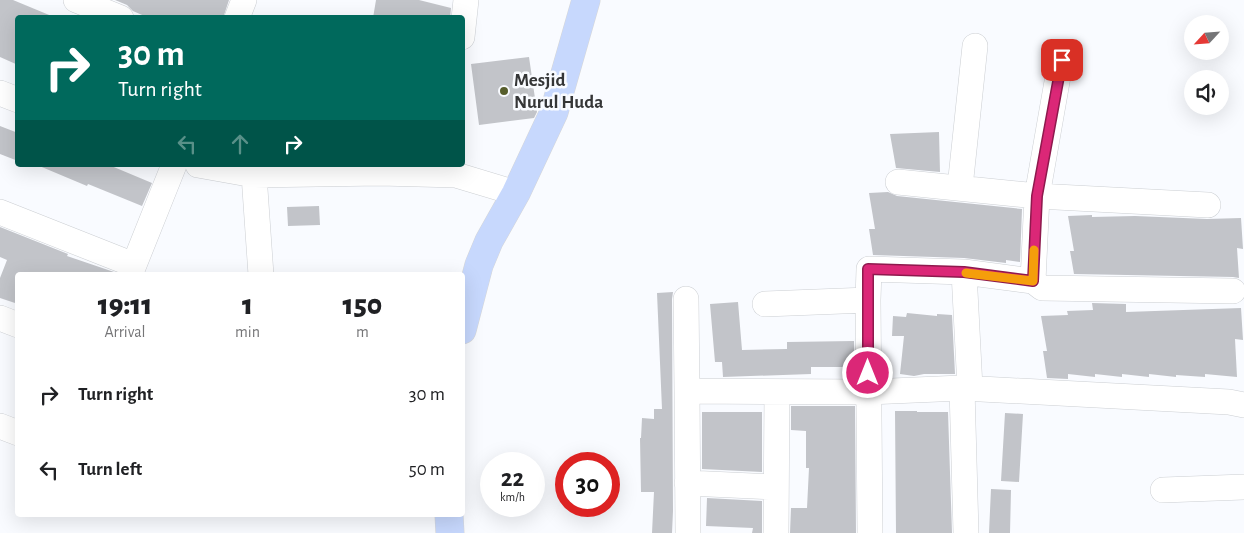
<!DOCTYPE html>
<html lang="en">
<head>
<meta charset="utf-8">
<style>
  :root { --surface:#fff; --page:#f2f2f2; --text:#202124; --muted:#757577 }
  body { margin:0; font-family:"Alegreya Sans",sans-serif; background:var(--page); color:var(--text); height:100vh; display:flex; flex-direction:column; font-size:19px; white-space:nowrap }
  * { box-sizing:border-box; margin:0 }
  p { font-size:16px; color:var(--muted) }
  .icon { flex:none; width:28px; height:28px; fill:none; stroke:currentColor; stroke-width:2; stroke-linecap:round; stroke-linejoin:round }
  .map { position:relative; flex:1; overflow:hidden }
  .drawer { position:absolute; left:15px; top:272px; width:450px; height:245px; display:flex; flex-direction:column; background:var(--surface); border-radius:5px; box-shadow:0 5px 20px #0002 }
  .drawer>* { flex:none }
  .hud { position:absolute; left:15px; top:15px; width:450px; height:152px; border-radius:5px; box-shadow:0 5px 20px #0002; background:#00695c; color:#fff; overflow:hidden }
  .needle { width:32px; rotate:244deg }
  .buttons { position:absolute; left:1184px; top:15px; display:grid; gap:10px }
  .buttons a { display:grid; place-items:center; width:45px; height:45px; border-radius:50%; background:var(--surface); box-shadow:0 5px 20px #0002; font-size:25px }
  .speed { position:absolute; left:480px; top:452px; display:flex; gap:10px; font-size:25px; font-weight:700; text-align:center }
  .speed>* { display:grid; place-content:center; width:65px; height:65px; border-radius:50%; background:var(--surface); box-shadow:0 5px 20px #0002; line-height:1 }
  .speed small { font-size:12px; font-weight:400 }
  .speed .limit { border:8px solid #d22; background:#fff; color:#111 }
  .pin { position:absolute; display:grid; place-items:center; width:42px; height:42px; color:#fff; margin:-21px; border-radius:10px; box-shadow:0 2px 8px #0006 }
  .me { position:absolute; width:55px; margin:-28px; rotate:0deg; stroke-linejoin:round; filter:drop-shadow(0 0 4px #0008) }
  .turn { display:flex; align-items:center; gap:18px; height:105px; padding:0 20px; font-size:22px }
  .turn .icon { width:65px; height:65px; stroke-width:2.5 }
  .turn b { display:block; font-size:35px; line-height:42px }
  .lanes { display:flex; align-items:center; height:48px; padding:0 20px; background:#0003; justify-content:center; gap:25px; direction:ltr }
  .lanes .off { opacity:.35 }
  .eta { display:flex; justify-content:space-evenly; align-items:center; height:85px; text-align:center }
  .eta b { font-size:30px; font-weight:800; line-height:35px }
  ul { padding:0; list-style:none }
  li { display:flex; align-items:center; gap:15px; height:75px; padding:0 20px }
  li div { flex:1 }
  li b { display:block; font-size:19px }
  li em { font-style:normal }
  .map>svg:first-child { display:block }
  .building { fill:#c2c4c9 }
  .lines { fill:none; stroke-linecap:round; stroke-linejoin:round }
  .minor-casing { stroke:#cccfd3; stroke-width:26 }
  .primary-casing { stroke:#d7d7d7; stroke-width:29 }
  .minor { stroke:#fff; stroke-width:25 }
  .primary { stroke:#c7d8fd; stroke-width:28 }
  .route-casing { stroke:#8e194d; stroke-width:12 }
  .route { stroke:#db2777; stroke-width:9 }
  .slow { stroke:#f59e0b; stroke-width:9 }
  .poi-dot { fill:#565d2b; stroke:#f9fbff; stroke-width:2 }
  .labels { text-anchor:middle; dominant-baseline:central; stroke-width:5; stroke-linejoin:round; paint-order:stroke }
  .poi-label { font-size:19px; font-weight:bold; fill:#353637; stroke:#f9fbff; text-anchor:start }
</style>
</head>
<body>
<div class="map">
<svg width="1244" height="533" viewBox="0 0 1244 533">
  <rect width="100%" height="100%" fill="#f9fbff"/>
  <path class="building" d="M0 0H13L54 17 18 18V65L0 57Z
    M115 0H229L223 18H149L133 11 127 5Z
    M376 0H419L451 8 450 18H373Z
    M529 57 537 112 534 118 479 125 471 64Z
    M0 126 18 133V161L0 154Z
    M939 132 940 172 896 168 890 134Z
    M37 165H109L152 183 142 206 88 184 87 186Z
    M888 192 897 196 1022 209 1020 262 1006 260V263L964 258 873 255 869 229H875L869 193Z
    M319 206 320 225 288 226 287 207Z
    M1092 215V217L1135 216 1207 219 1241 218 1243 249 1237 248 1239 278 1233 277 1074 274 1070 251H1074L1068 216Z
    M0 227 68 254 67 256 114 272 113 275H18V304L0 298V278L7 260 0 257Z
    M673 292 672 299 673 511 672 533H652L654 492H641L640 438H641L642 418 654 419V409H662L657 293Z
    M738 302 742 350 787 349V342L854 341V372H844L843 367H811V374L723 377 722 362H715L710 304Z
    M1092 303 1126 304V312L1241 308 1243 340 1235 339 1237 377 1205 374V377L1176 375V377L1149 374V377L1122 374V377L1095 374V377L1068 374V379L1047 378 1043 351H1047L1041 316 1068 315 1067 311 1093 310Z
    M907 313 937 316V314L952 315 955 374H924L914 376 900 374 904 336H892L893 316 906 317Z
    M791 406H855L856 533H790L791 508H807L809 468H806V431L791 430Z
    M895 411H917V412H948L952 533H896Z
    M702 412H762V472L702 469Z
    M1005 413 1023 414 1019 482 1001 481Z
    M991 489 1011 490 1010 533H989Z
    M707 498 762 501V533H752L753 528 706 526Z"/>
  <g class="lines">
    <defs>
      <path id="minor" d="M76 0 121 18
        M237 18 244 0
        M462 37 466 0
        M0 93 18 100
        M198 165 254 175 380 173 456 175 516 193
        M254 175 261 275
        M898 182 1037 196 1208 205
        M960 187 975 46
        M0 212 134 265
        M964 272 1033 281 1042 288 1233 291
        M130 275 174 165
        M1033 281 1037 196 1061 59
        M686 299 687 391
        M868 300 869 269 964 272 970 388
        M765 304 868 300 870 533
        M0 318 18 325
        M962 388 1229 402 1244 405
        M0 426 18 433
        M687 483 776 487
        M1163 490 1244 487
        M688 533 687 391 868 392 962 388 966 533
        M776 533 777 392"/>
      <path id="primary" d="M462 330 479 265 489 241 516 193 554 112 586 0
        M449 515 450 533"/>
    </defs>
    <use href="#minor" class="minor-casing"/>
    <use href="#primary" class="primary-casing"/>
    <use href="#minor" class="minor"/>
    <use href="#primary" class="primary"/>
  </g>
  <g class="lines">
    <defs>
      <path id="route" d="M868 373V269L964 272 1033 281 1037 196 1062 60"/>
    </defs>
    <use href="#route" class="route-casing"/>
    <use href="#route" class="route"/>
    <path class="slow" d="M966 273 1033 281 1034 250"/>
  </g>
  <circle class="poi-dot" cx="504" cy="91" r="5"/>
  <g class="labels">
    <g class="poi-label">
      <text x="514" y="80">Mesjid<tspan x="514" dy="22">Nurul Huda</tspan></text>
    </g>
  </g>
</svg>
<div class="buttons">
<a><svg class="needle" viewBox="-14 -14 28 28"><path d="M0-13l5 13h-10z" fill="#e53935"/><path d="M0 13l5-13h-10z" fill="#757577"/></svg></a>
<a><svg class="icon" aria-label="sound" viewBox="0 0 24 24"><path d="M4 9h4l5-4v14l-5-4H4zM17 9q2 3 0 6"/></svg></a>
</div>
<div class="speed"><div>22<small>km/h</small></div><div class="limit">30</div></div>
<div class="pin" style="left:1062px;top:60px;background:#d93025"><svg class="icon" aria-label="arrive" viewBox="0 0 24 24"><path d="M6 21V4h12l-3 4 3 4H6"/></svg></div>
<svg class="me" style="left:868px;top:373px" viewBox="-20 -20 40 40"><circle r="17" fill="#db2777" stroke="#fff" stroke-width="3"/><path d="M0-11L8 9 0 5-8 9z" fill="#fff"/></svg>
<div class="hud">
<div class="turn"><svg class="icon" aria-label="right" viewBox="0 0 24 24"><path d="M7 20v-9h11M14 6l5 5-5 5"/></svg><div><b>30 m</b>Turn right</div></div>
<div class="lanes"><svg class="icon off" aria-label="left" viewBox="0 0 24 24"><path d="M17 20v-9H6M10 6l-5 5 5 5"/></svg><svg class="icon off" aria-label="ahead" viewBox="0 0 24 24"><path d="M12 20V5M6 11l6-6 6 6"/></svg><svg class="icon" aria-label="right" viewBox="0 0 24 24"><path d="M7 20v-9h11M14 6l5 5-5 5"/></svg></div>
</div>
<section class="drawer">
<div class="eta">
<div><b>19:11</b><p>Arrival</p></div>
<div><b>1</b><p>min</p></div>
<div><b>150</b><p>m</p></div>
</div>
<ul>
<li><svg class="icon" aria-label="right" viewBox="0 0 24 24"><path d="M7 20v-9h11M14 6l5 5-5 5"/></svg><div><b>Turn right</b></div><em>30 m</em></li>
<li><svg class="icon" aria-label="left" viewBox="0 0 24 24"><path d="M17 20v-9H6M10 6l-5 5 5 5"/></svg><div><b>Turn left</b></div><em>50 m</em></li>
</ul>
</section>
</div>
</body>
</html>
